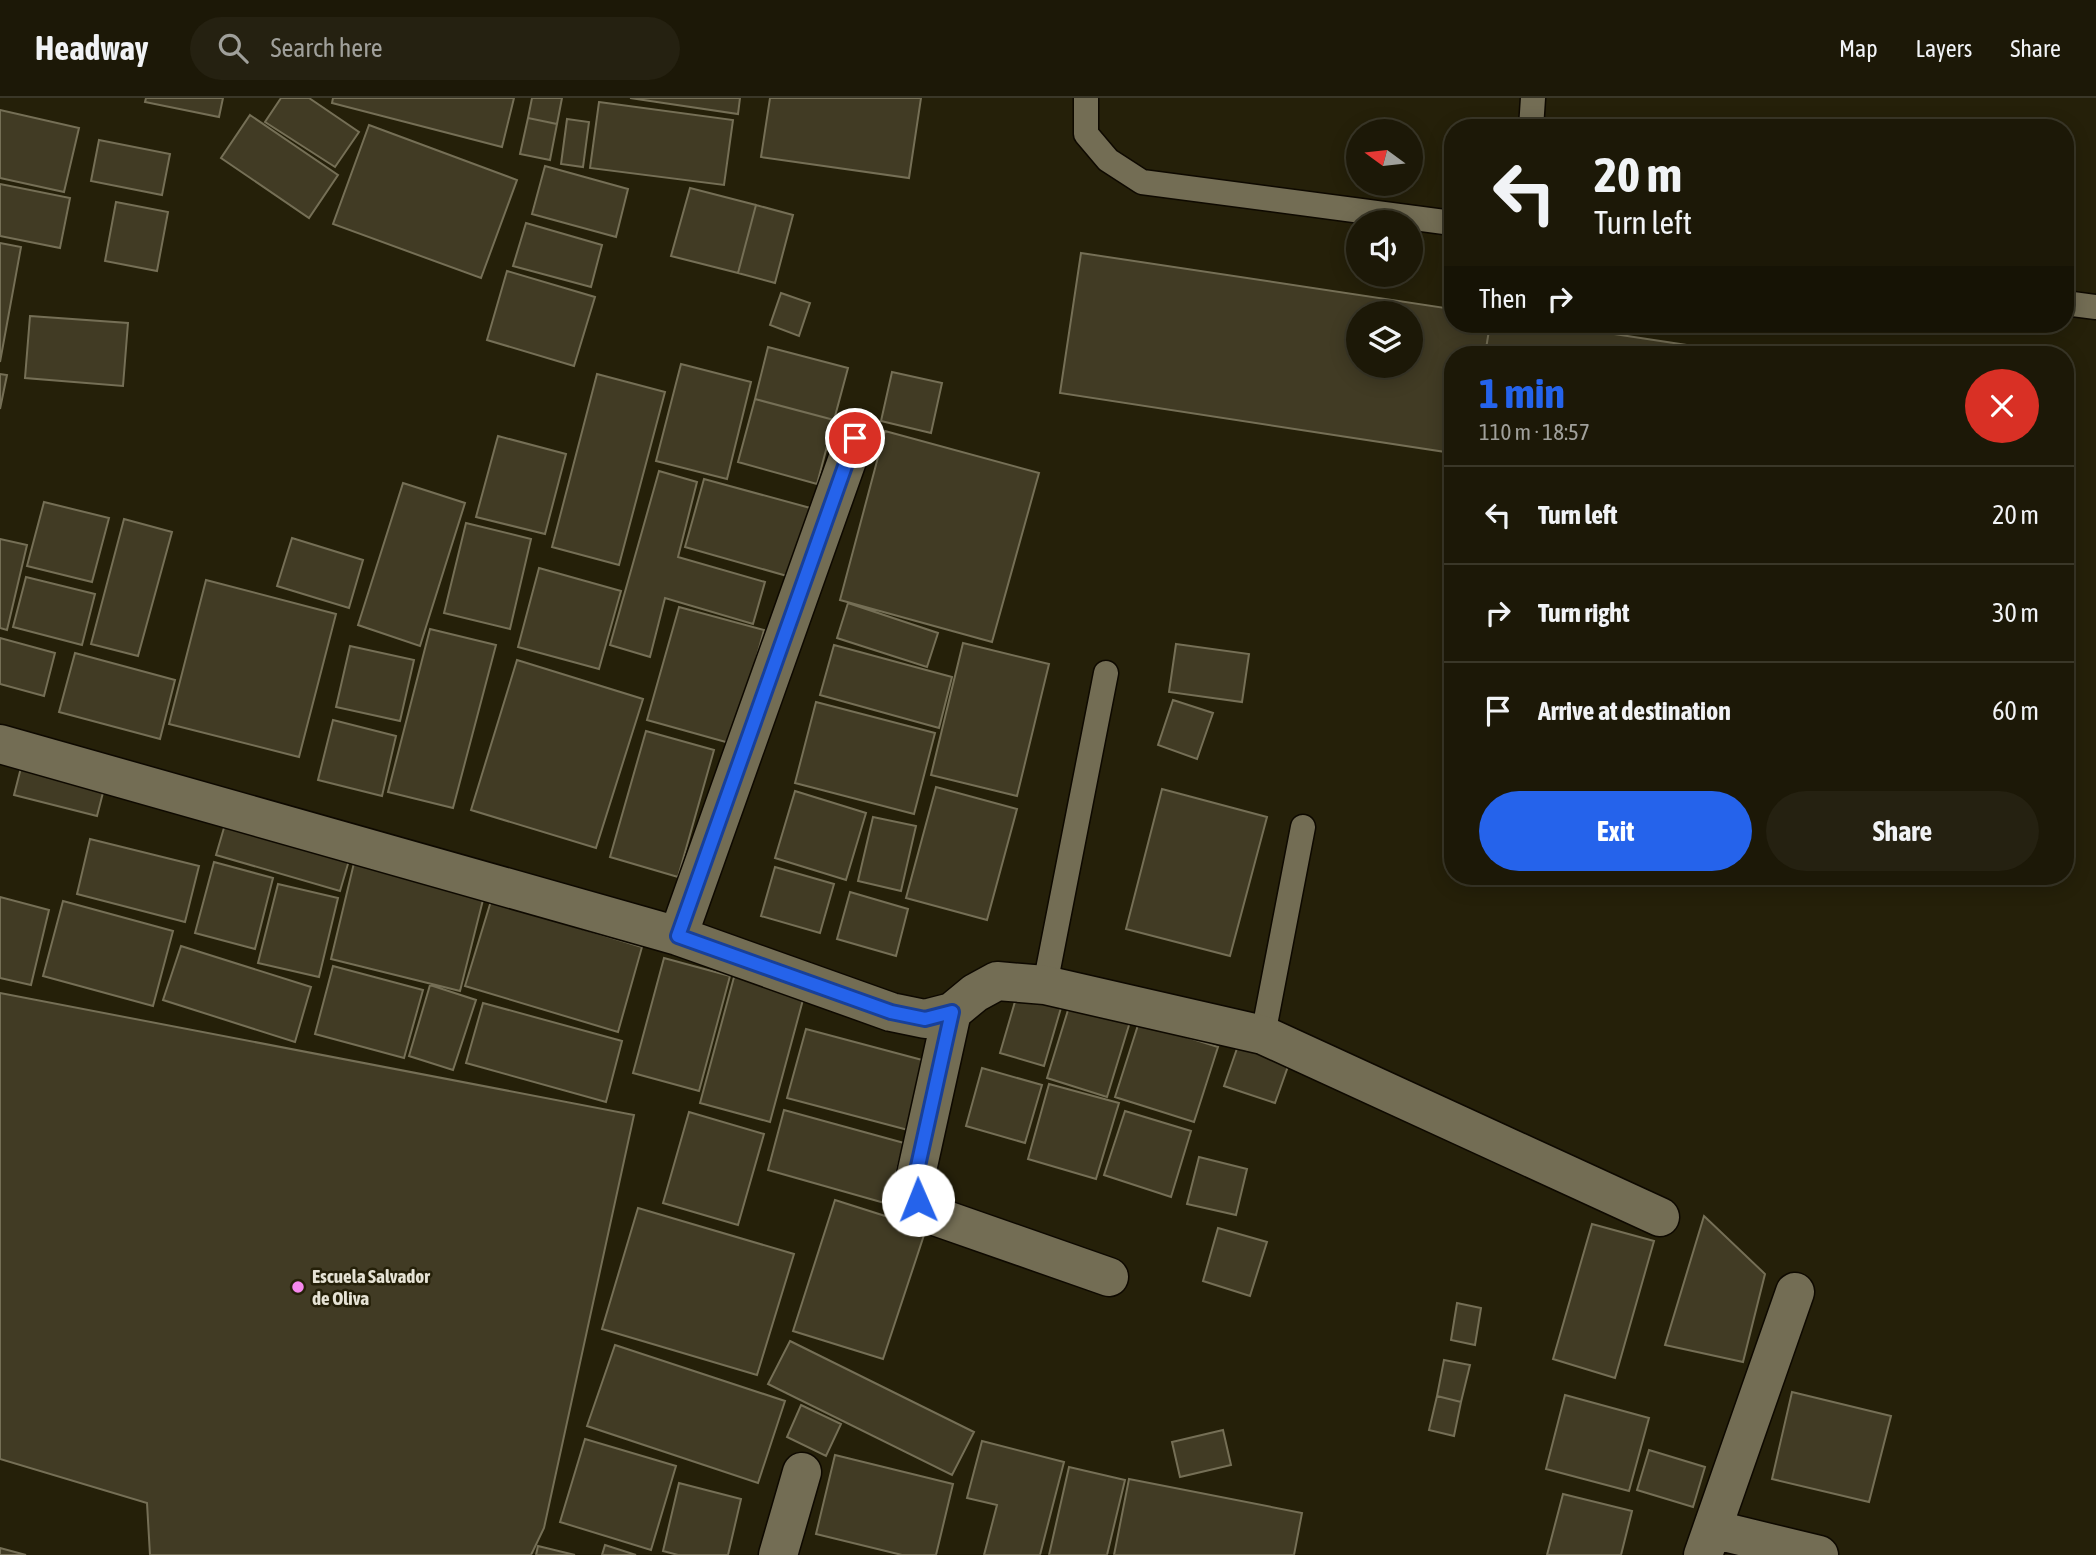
<!DOCTYPE html>
<html lang="en">
<head>
<meta charset="utf-8">
<style>
  :root { --surface:#1c1807; --page:#252111; --text:#f1f3f6; --muted:#a0a09b; --line:#3a3728; --accent:#2563eb }
  body { margin:0; font-family:"Asap Condensed",sans-serif; background:var(--page); color:var(--text); height:100vh; display:flex; flex-direction:column; font-size:26px; white-space:nowrap }
  * { box-sizing:border-box; margin:0 }
  p { font-size:23px; color:var(--muted) }
  .icon { flex:none; width:38px; height:38px; fill:none; stroke:currentColor; stroke-width:2; stroke-linecap:round; stroke-linejoin:round }
  .map { position:relative; flex:1; overflow:hidden }
  .panel { position:absolute; left:1444px; top:248px; width:630px; height:539px; display:flex; flex-direction:column; background:var(--surface); border-radius:28px; box-shadow:0 4px 18px #0003,0 0 0 2px var(--line) }
  .panel>* { flex:none }
  .hud { position:absolute; left:1444px; top:21px; width:630px; height:214px; border-radius:28px; box-shadow:0 4px 18px #0003,0 0 0 2px var(--line); background:#1c1807; color:var(--text); overflow:hidden }
  .needle { width:46px; rotate:285deg }
  .tools { position:absolute; left:1346px; top:21px; display:grid; gap:14px }
  .tools a { display:grid; place-items:center; width:77px; height:77px; border-radius:50%; background:var(--surface); box-shadow:0 4px 18px #0003,0 0 0 2px var(--line); font-size:35px }
  .pin { position:absolute; display:grid; place-items:center; width:60px; height:60px; color:#fff; margin:-30px; border:4px solid #fff; border-radius:50%; box-shadow:0 2px 7px #0007 }
  .me { position:absolute; width:77px; margin:-38px; rotate:359deg; stroke-linejoin:round; filter:drop-shadow(0 0 5px #0008) }
  .turn { display:flex; align-items:center; gap:24px; height:147px; padding:0 35px; font-size:32px }
  .turn .icon { width:91px; height:91px; stroke-width:2.5 }
  .turn b { display:block; font-size:49px; line-height:60px }
  .then { display:flex; align-items:center; height:66px; padding:0 35px; background:#0003; gap:14px; font-size:26px }
  .round { display:grid; place-items:center; flex:none; width:74px; height:74px; border-radius:37px; background:var(--page) }
  .headline { display:flex; align-items:center; justify-content:space-between; height:119px; padding:0 35px }
  h1 { font-size:42px; font-weight:700; line-height:52px; color:var(--accent) }
  .primary-button { display:flex; gap:14px; margin-top:auto; padding:14px 35px }
  .primary-button a { flex:1; height:80px; border-radius:42px; background:var(--accent); color:#fff; font-size:28px; font-weight:700; line-height:80px; text-align:center }
  .primary-button a+a { background:var(--page); color:var(--text) }
  ul { padding:0; list-style:none }
  li { display:flex; align-items:center; gap:21px; height:98px; padding:0 35px; border-top:2px solid var(--line) }
  li div { flex:1 }
  li b { display:block; font-size:26px }
  li em { font-style:normal }
  header { display:flex; align-items:center; gap:42px; box-sizing:border-box; height:98px; padding:0 35px; background:var(--surface); border-bottom:2px solid var(--line) }
  header strong { font-size:33px }
  nav { display:flex; gap:38px; margin-inline-start:auto; font-size:24px }
  .search { width:490px; height:63px; background:var(--page); display:flex; align-items:center; gap:18px; box-sizing:border-box; padding:0 24px; border-radius:38px; color:var(--muted); font-size:26px }
  .map>svg:first-child { display:block }
  .building { fill:#413b24; stroke:#756f56; stroke-width:2; fill-rule:evenodd }
  .lines { fill:none; stroke-linecap:round; stroke-linejoin:round }
  .service-casing { stroke:#0e0900; stroke-width:27 }
  .minor-casing { stroke:#0e0900; stroke-width:41 }
  .service { stroke:#736d54; stroke-width:24 }
  .minor { stroke:#736d54; stroke-width:38 }
  .route-casing { stroke:#184099; stroke-width:18 }
  .route { stroke:#2563eb; stroke-width:12 }
  .poi-dot { fill:#f688ed; stroke:#252009; stroke-width:2.5 }
  .labels { text-anchor:middle; dominant-baseline:central; stroke-width:5; stroke-linejoin:round; paint-order:stroke }
  .poi-label { font-size:19px; font-weight:bold; fill:#e6e3d5; stroke:#252009; text-anchor:start }
</style>
</head>
<body>
<header>
<strong>Headway</strong>
<div class="search"><svg class="icon" aria-label="search" viewBox="0 0 24 24"><circle cx="10" cy="10" r="6"/><path d="M15 15l6 6"/></svg>Search here</div>
<nav><a>Map</a><a>Layers</a><a>Share</a></nav>
</header>
<div class="map">
<svg width="2096" height="1457" viewBox="0 0 2096 1457">
  <rect width="100%" height="100%" fill="#252009"/>
  <path class="building" d="M146 0H223L219 19 145 4Z
    M281 0H309L359 34 335 69 265 24Z
    M333 0H514L502 49 332 5Z
    M532 0H562L557 26 528 20Z
    M630 0H740L738 16Z
    M770 0H921L909 80 761 59Z
    M599 4 733 22 724 87 590 70Z
    M0 12 79 30 64 94 0 80Z
    M250 17 338 77 309 120 221 60Z
    M528 20 557 26 550 62 520 56Z
    M567 21 589 24 583 69 561 66Z
    M369 27 517 82 481 180 333 126Z
    M99 42 170 56 162 97 91 83Z
    M545 68 628 91 616 139 532 116Z
    M0 86 70 100 60 150 0 138Z
    M690 90 756 107 738 175 671 158Z
    M116 104 168 114 157 173 105 163Z
    M756 107 793 117 775 185 738 175Z
    M526 125 602 147 591 189 513 168Z
    M0 145 21 149 0 264Z
    M1081 155 1452 211V226H1490L1485 257H1452V355L1060 295ZM1358 215H1410V268H1358Z
    M507 173 595 199 574 268 487 242Z
    M781 195 810 205 799 238 770 227Z
    M30 218 128 225 123 288 25 280Z
    M1490 226H1548L1753 257H1485Z
    M768 249 848 270 834 322 755 301Z
    M681 266 751 284 727 381 656 363Z
    M892 274 942 285 931 335 881 323Z
    M0 276 7 277 0 311Z
    M597 276 665 294 619 467 552 449Z
    M755 301 834 322 817 386 738 364Z
    M885 333 1039 375 992 544 840 502Z
    M498 338 566 356 545 436 476 419Z
    M659 373 697 384 678 459 765 484 753 526 665 500 650 559 610 547Z
    M704 381 814 411 794 480 685 449Z
    M403 385 465 405 420 548 358 527Z
    M44 404 109 420 92 484 27 468Z
    M124 421 172 434 138 558 91 546Z
    M466 425 531 441 510 531 444 515Z
    M292 440 363 462 349 510 277 488Z
    M0 441 27 447 7 532 0 530Z
    M539 470 621 493 599 571 518 549Z
    M26 479 95 496 82 547 13 529Z
    M206 482 336 516 299 659 169 626Z
    M848 505 938 535 927 569 837 540Z
    M679 509 764 532 733 646 647 622Z
    M430 531 496 547 453 710 388 694Z
    M0 540 55 555 44 598 0 586Z
    M963 545 1049 566 1017 698 931 677Z
    M1176 546 1249 556 1242 604 1169 594Z
    M834 547 952 579 939 630 820 597Z
    M350 548 414 562 400 623 336 609Z
    M75 555 175 582 160 641 59 614Z
    M517 562 643 601 596 750 471 712Z
    M1173 602 1213 615 1197 661 1158 647Z
    M816 604 935 635 914 716 795 685Z
    M333 622 396 638 382 698 318 682Z
    M646 633 714 652 678 779 610 759Z
    M24 658 107 679 97 718 14 697Z
    M936 689 1017 711 987 822 906 800Z
    M1162 691 1267 719 1230 858 1126 831Z
    M795 693 866 715 846 782 775 760Z
    M873 719 916 728 901 793 858 783Z
    M226 723 350 759 340 793 216 757Z
    M90 741 199 768 185 824 77 796Z
    M214 764 273 780 255 851 195 835Z
    M354 765 484 798 460 893 331 861Z
    M775 769 834 786 820 835 761 818Z
    M278 786 338 800 319 879 258 865Z
    M850 794 908 811 896 858 837 841Z
    M0 799 49 812 31 887 0 880Z
    M63 803 173 833 153 908 43 878Z
    M491 803 642 849 618 934 465 888Z
    M181 848 311 889 295 944 163 902Z
    M664 860 730 878 699 993 633 975Z
    M333 868 423 892 404 960 315 936Z
    M737 868 807 887 770 1024 700 1005Z
    M430 887 476 902 453 972 409 958Z
    M1019 890 1063 903 1044 968 1000 955Z
    M0 895 634 1017 544 1430 531 1457H150L147 1405 0 1361Z
    M1073 896 1133 914 1107 999 1047 980Z
    M483 905 622 943 606 1004 466 965Z
    M1139 924 1218 949 1194 1024 1115 999Z
    M806 931 926 963 908 1032 787 1000Z
    M1241 939 1292 957 1275 1005 1224 988Z
    M982 970 1042 987 1025 1045 966 1028Z
    M1049 986 1119 1005 1096 1081 1028 1061Z
    M784 1012 904 1045 888 1106 768 1072Z
    M1125 1013 1191 1033 1171 1099 1104 1077Z
    M689 1014 764 1036 738 1127 663 1105Z
    M1199 1059 1247 1071 1236 1117 1187 1106Z
    M835 1102 926 1131 883 1261 793 1233Z
    M638 1110 794 1156 757 1277 602 1231Z
    M1704 1118 1765 1176 1743 1264 1665 1247Z
    M1592 1126 1654 1143 1615 1280 1553 1261Z
    M1218 1130 1267 1144 1250 1198 1203 1183Z
    M1457 1205 1481 1210 1475 1247 1451 1242Z
    M790 1243 974 1334 952 1377 768 1286Z
    M615 1247 785 1303 758 1385 587 1328Z
    M1444 1262 1470 1267 1461 1304 1437 1298Z
    M1792 1294 1891 1318 1869 1404 1772 1381Z
    M1565 1297 1649 1320 1629 1393 1546 1371Z
    M1437 1298 1461 1304 1454 1338 1429 1332Z
    M801 1307 841 1326 826 1358 787 1339Z
    M1223 1332 1231 1367 1180 1379 1172 1344Z
    M585 1341 676 1368 651 1452 560 1424Z
    M982 1343 1064 1364 1040 1457H984L997 1407 967 1400Z
    M1649 1352 1705 1369 1693 1409 1637 1392Z
    M835 1357 953 1386 936 1457H902L816 1436Z
    M1069 1369 1125 1382 1107 1457H1049Z
    M1129 1381 1302 1415 1294 1457H1114Z
    M679 1385 741 1401 728 1457H678L663 1453Z
    M1563 1396 1632 1413 1621 1457H1547Z
    M605 1447 636 1457H602Z
    M538 1448 575 1457H536Z
    M0 1450 26 1457H0Z"/>
  <g class="lines">
    <defs>
      <path id="service" d="M1086 0V36L1108 62 1142 84 1452 125
        M1531 30 1533 0
        M2065 205 2096 209
        M1045 887 1106 575
        M1263 937 1303 729"/>
      <path id="minor" d="M0 646 678 838 891 914 925 921 952 914 975 895 997 883 1045 887 1263 937 1660 1119
        M678 838 855 340
        M952 914 914 1086 918 1102 926 1115 1109 1179
        M1712 1431 1819 1457
        M778 1457 802 1374
        M1703 1457 1795 1194"/>
    </defs>
    <use href="#service" class="service-casing"/>
    <use href="#minor" class="minor-casing"/>
    <use href="#service" class="service"/>
    <use href="#minor" class="minor"/>
  </g>
  <g class="lines">
    <defs>
      <path id="route" d="M855 340 678 838 891 914 925 921 952 914 914 1086 918 1102"/>
    </defs>
    <use href="#route" class="route-casing"/>
    <use href="#route" class="route"/>
  </g>
  <circle class="poi-dot" cx="298" cy="1189" r="7"/>
  <g class="labels">
    <g class="poi-label">
      <text x="312" y="1178">Escuela Salvador<tspan x="312" dy="22">de Oliva</tspan></text>
    </g>
  </g>
</svg>
<div class="tools">
<a><svg class="needle" viewBox="-14 -14 28 28"><path d="M0-13l5 13h-10z" fill="#e53935"/><path d="M0 13l5-13h-10z" fill="#a0a09b"/></svg></a>
<a><svg class="icon" aria-label="sound" viewBox="0 0 24 24"><path d="M4 9h4l5-4v14l-5-4H4zM17 9q2 3 0 6"/></svg></a>
<a><svg class="icon" aria-label="layers" viewBox="0 0 24 24"><path d="M12 4l9 5-9 5-9-5zM3 14l9 5 9-5"/></svg></a>
</div>
<div class="pin" style="left:855px;top:340px;background:#d93025"><svg class="icon" aria-label="arrive" viewBox="0 0 24 24"><path d="M6 21V4h12l-3 4 3 4H6"/></svg></div>
<svg class="me" style="left:918px;top:1102px" viewBox="-20 -20 40 40"><circle r="19" fill="#fff"/><path d="M0-13L10 11 0 6-10 11z" fill="#2563eb"/></svg>
<div class="hud">
<div class="turn"><svg class="icon" aria-label="left" viewBox="0 0 24 24"><path d="M17 20v-9H6M10 6l-5 5 5 5"/></svg><div><b>20 m</b>Turn left</div></div>
<div class="then">Then<svg class="icon" aria-label="right" viewBox="0 0 24 24"><path d="M7 20v-9h11M14 6l5 5-5 5"/></svg></div>
</div>
<section class="panel">
<div class="headline"><div><h1>1 min</h1><p>110 m · 18:57</p></div><a class="round" style="background:#d93025;color:#fff"><svg class="icon" aria-label="close" viewBox="0 0 24 24"><path d="M6 6l12 12M18 6L6 18"/></svg></a></div>
<ul>
<li><svg class="icon" aria-label="left" viewBox="0 0 24 24"><path d="M17 20v-9H6M10 6l-5 5 5 5"/></svg><div><b>Turn left</b></div><em>20 m</em></li>
<li><svg class="icon" aria-label="right" viewBox="0 0 24 24"><path d="M7 20v-9h11M14 6l5 5-5 5"/></svg><div><b>Turn right</b></div><em>30 m</em></li>
<li><svg class="icon" aria-label="arrive" viewBox="0 0 24 24"><path d="M6 21V4h12l-3 4 3 4H6"/></svg><div><b>Arrive at destination</b></div><em>60 m</em></li>
</ul>
<div class="primary-button"><a>Exit</a><a>Share</a></div>
</section>
</div>
</body>
</html>
